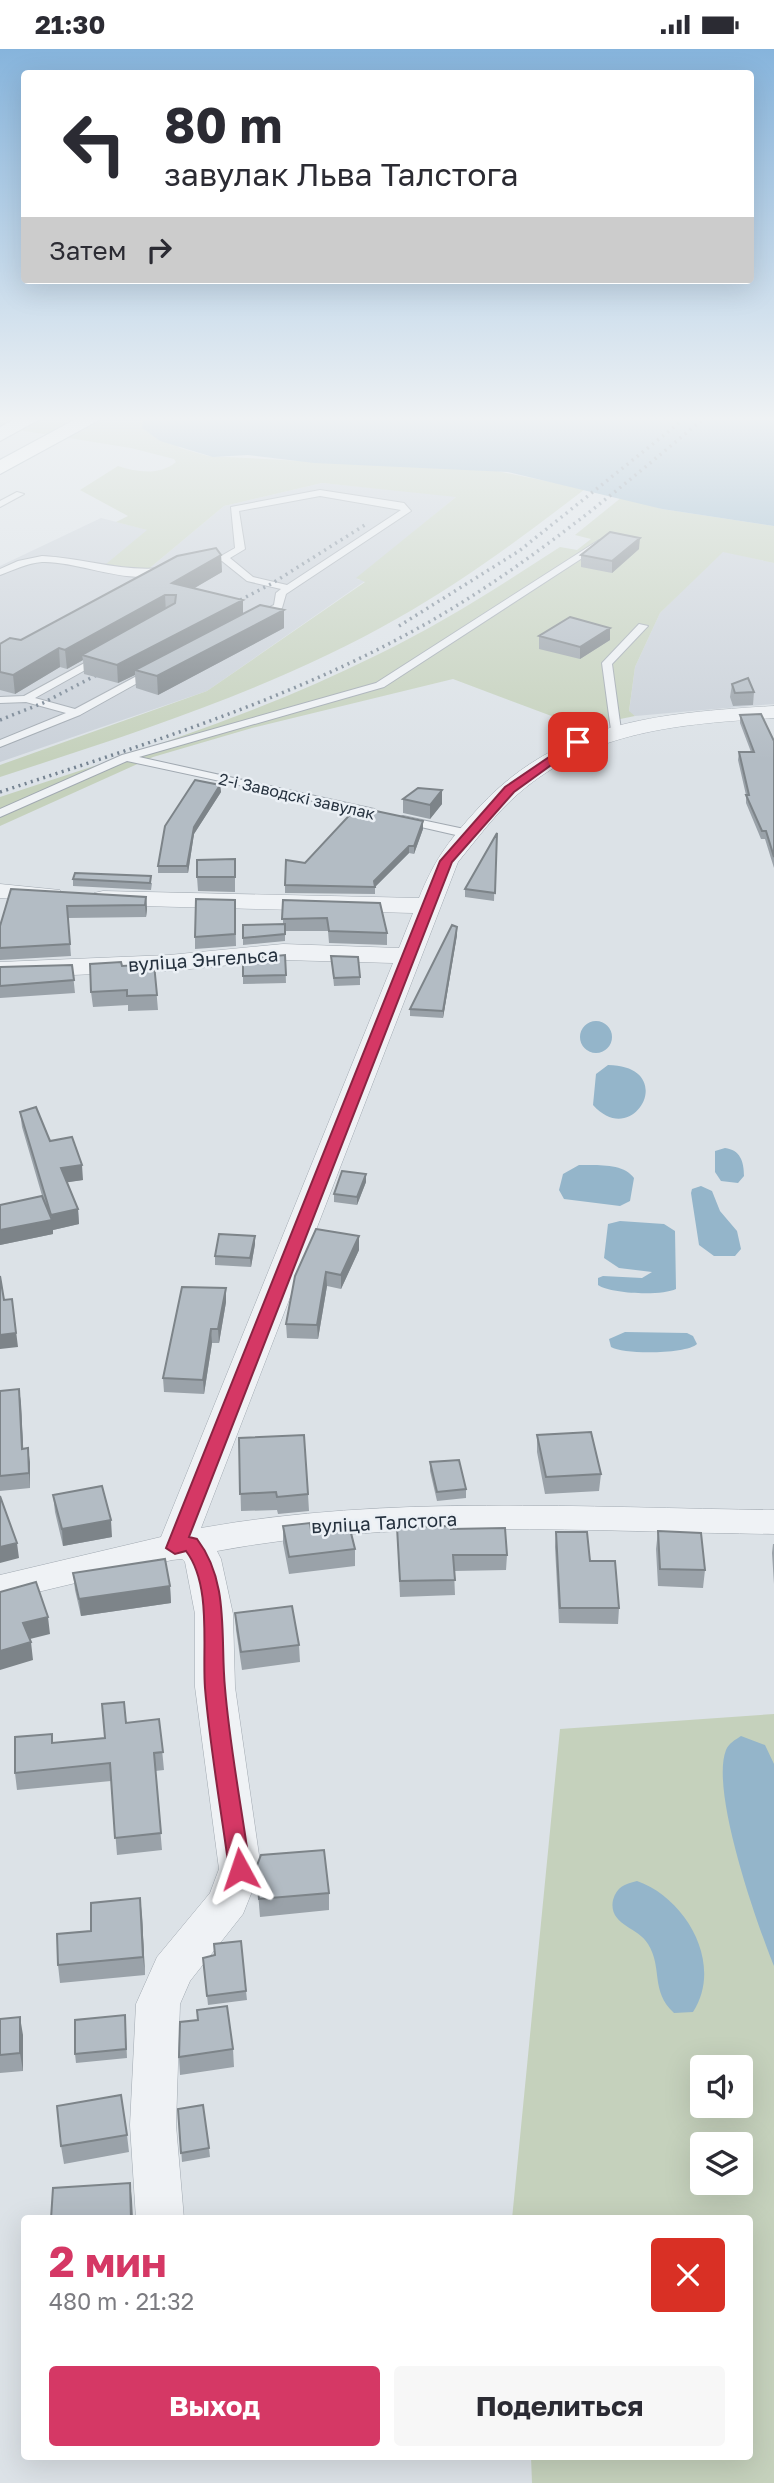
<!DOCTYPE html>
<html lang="ru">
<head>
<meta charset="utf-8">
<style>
  :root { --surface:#fff; --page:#f7f7f7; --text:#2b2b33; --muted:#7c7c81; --accent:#d53865 }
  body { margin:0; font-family:"Golos Text",sans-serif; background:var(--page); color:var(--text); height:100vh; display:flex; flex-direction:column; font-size:26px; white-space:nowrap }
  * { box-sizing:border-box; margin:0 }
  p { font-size:23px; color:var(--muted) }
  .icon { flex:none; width:38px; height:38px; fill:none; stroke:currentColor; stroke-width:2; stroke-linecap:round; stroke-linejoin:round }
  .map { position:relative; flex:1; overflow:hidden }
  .side { position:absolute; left:21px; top:2166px; width:732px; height:245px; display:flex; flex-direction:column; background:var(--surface); border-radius:7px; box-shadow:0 7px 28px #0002 }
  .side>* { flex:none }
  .top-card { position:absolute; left:21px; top:21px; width:733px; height:214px; border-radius:7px; box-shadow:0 7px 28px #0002; background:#fff; color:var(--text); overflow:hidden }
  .tools { position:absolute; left:690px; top:2006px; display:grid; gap:14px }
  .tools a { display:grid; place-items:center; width:63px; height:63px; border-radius:7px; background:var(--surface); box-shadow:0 7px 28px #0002; font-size:35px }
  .pin { position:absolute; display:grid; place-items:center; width:60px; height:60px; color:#fff; margin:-30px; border-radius:14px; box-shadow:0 4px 10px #0006 }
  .me { position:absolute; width:77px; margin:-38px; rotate:355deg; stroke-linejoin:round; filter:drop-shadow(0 0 5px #0008) }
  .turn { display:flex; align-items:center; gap:24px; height:147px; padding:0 28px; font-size:32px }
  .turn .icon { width:91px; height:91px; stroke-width:2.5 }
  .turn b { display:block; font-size:49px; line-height:60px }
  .then { display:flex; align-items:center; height:66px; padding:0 28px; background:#0003; gap:14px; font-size:26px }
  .round { display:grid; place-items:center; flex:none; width:74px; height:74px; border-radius:7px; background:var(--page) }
  .summary { display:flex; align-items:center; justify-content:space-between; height:119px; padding:0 28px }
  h1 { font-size:42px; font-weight:700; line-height:52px; color:var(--accent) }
  .cta { display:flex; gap:14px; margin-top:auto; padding:14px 28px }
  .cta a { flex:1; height:80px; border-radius:7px; background:var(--accent); color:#fff; font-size:28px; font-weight:700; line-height:80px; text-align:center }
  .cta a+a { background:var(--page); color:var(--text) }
  .status { display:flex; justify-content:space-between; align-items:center; height:49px; padding:0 35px; background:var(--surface); direction:ltr }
  .status svg { height:19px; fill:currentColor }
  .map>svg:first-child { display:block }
  .built { fill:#cad1d9 }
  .green { fill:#c5d1bc; fill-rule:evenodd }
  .water { fill:#94b5ca }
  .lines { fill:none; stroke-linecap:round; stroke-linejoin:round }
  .service-casing { stroke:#a1a9b1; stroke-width:2 }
  .minor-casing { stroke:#a1a9b1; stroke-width:1 }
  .primary-casing { stroke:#9ba8b3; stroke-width:2 }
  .service { fill:#eff2f5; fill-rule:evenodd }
  .minor { fill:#eff2f5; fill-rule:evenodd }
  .primary { fill:#fff; fill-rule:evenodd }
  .rail { stroke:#758391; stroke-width:3.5; stroke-dasharray:2 4.5; stroke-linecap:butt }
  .wall { fill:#9aa2a9 }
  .shaded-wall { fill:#7d8489 }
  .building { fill:#b3bcc4; stroke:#7d8489; stroke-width:2 }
  .route { fill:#d53865; stroke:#8a2442; stroke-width:2 }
  .labels { text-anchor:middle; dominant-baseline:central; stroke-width:5; stroke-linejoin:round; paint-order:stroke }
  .far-street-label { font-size:16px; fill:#25313e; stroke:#ebf0f5 }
  .street-label { font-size:19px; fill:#25313e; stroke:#ebf0f5 }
</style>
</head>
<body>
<div class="status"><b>21:30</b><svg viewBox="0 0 49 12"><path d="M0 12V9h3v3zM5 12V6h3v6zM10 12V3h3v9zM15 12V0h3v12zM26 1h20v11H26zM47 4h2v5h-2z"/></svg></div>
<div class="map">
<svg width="774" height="2434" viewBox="0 0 774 2434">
  <rect width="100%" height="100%" fill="#dce2e7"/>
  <path class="built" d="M322 434 457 447 357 530 365 532 207 642 0 713V517L101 469 148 481 107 515 145 523 224 457Z
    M723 502 774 514V655L635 667 629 663 635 618 660 564Z"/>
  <path class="green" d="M0 370H143L180 399 208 407 497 422 585 440C525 486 464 532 398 569 274 640 135 684 0 728V716L207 642 365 533 356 529 456 448 322 434 224 457 145 523 106 515 147 481 116 473 128 467 80 441 118 417C137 423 159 427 176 413L174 410 131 399 0 378Z
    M622 448 662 460 774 477V514L723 503 660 564 635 618 629 662 635 667 581 678 453 630 252 679 153 708 0 777V748C127 706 257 666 377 606 441 575 500 537 560 498L577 501 591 490 575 486Z
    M774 1665V2434H532L531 2408H749V2170H512L560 1680ZM702 2018H740V2056H702ZM702 2095H740V2133H702Z"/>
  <path class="water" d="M143 370H774V477L662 460 508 423 314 414 248 406 213 408 160 392 142 379Z
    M580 988a16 16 0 1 1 32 0a16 16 0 1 1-32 0Z
    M608 1016C680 1017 634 1102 593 1056L596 1025Z
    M725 1099C740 1101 744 1112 744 1127L738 1134 721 1132 715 1123V1102Z
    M579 1116C596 1116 624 1114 634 1129L630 1152 620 1157 564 1150 559 1141 563 1125Z
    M701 1137 712 1142 720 1162 737 1182 741 1200 735 1207H714L699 1196 691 1144 692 1140Z
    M620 1172 664 1175 675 1182 676 1240C662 1247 611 1245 598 1236V1229L603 1227 642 1229 652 1223 619 1219 604 1209 608 1175Z
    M625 1283 687 1284 693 1287 697 1295C687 1305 624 1306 611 1298L609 1290Z
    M741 1687 765 1696 774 1715V1917C757 1875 710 1742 726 1701 729 1694 735 1691 741 1687Z
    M637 1832C686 1849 724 1915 693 1963L674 1964C650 1942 663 1919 648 1895 638 1878 608 1876 613 1851 617 1838 624 1835 637 1832Z"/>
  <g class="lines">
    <defs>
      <path id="service" d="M320 441 404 454 411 462 286 545 282 559 262 570H254V566L274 556 276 544 281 540 247 532 222 512 201 517 196 514 221 507 235 499 231 458ZM320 447 401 461 287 536 253 528 230 509 245 500 239 462Z
        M17 443 24 445 0 458V452Z
        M599 491 607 493 384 638 139 708 374 760 380 764 378 766 127 712 0 768V760L122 706 376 634Z
        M42 507C83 509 121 523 162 519L167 522C138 540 76 511 42 513 27 514 14 521 0 526V520L18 512Z
        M639 575 648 577 612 615 621 681 616 684 611 681 602 614Z
        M101 605 106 608 105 610 35 649 75 660 150 620 159 622 80 666 0 698V691L66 664 26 653 0 654V648L24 647Z
        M403 767 469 781 475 785 469 789 399 773V769Z"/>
      <path id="minor" d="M774 657V669C681 675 591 681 518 745 495 765 477 790 458 813L201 1479C390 1445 583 1459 774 1461V1485C591 1483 397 1468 217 1502L221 1510 233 1565 235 1638 261 1820 243 1865 190 1932 180 1955 176 2076 184 2170H136L130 2076 136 1955 157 1908 210 1844 219 1820 195 1638V1565L185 1513 182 1510 172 1511 0 1552V1526L161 1488 393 914 283 911 169 922 0 929V913L169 906 283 895 399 899 413 864 103 856 94 854 91 849 94 844 103 842 419 849C434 812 447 794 473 765 554 672 659 664 774 657Z
        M0 835 60 841 63 846 60 851 51 853 0 849Z"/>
      <path id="primary" d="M15 370H40L0 392V378Z
        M76 370H101L0 425V411Z"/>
    </defs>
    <use href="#service" class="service-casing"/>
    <use href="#minor" class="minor-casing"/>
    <use href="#primary" class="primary-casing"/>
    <use href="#service" class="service"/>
    <use href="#minor" class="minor"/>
    <use href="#primary" class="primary"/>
    <path class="rail" d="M223 560 271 535 368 474
      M399 577 519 502 684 370
      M0 671 43 654 112 618
      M0 743C140 697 283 653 413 582 519 524 611 447 703 370"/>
  </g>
  <path class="wall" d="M639 500 612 524 581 518V506Z
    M221 506 222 523 194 539 243 564 284 561V579L158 646 136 639 135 626 118 634 84 625 83 611 67 620 60 618 15 645 0 641V595L21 591Z
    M539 587 610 591 580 610 539 600Z
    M732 635 754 643 753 656 733 657 730 648Z
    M740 666 774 692V819L765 790H761L746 754V746L738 711 739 703H751L740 674Z
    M220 736 221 743 194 785 188 824H158V817Z
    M442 741V755L430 770 403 764V750Z
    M423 780 414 805 409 804 375 838V845L285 844V836L305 814Z
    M496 791 494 852 465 848V840Z
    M235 810V843L198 842 197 828Z
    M75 824 152 834 151 841 73 837V830Z
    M11 840 146 848 147 860 146 868 68 869 71 907 0 911V877Z
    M235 851 236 897 195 900V888Z
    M283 851 387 884V896L329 894 328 882H285V892L243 896V876L283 875Z
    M457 886 443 969 410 967V960Z
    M285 906 286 934 243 935V910Z
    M331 907 360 928V936L334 937Z
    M154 915 158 961 128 962V956L93 958 91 943 122 917Z
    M72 916 75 944 0 949V918Z
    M20 1063 50 1092 83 1131 67 1133 78 1160 79 1175 53 1181V1185L0 1196V1156L43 1150 22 1078Z
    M366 1125V1133L357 1156 334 1153V1145Z
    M359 1187V1201L341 1240 327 1237 318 1290 287 1289 286 1275 295 1227Z
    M255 1195 251 1218 215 1216V1207Z
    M226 1239V1253L219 1294H212L204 1345 164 1343 163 1329Z
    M19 1340 21 1355 23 1399 30 1414V1439L0 1442V1342Z
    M537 1386 601 1425 599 1442 545 1445 537 1403Z
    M239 1389 308 1445 309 1462 278 1465 277 1461 241 1462Z
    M430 1413 466 1440V1449L437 1452 430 1422Z
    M53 1446 112 1488 63 1497 55 1463Z
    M283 1477 311 1481 355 1500V1517L289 1525 283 1494Z
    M397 1478 451 1480 507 1506 506 1521 454 1522 455 1546 400 1548Z
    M658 1482 705 1521 703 1539 658 1537 656 1500Z
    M556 1483 590 1512 619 1559 618 1575 559 1574 555 1498Z
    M773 1495H774V1535L772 1504Z
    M73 1524 170 1537 171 1554 81 1567 75 1541Z
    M235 1564 299 1596 300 1613 242 1621 236 1581Z
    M159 1670 164 1721 155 1722 162 1801 117 1806 111 1732 17 1741 15 1724 53 1694 105 1689 126 1674Z
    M256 1819 329 1844V1861L260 1868Z
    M142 1866 145 1926 60 1934 58 1916 91 1882Z
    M203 1909 246 1942 247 1951 208 1956Z
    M125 1966 127 2009 76 2014 75 2005Z
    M0 1970 23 1986V2022L0 2024Z
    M233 2000 234 2018 180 2026 179 2008Z
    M178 2060 209 2099 210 2108 182 2113Z
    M127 2086 129 2103 64 2115 61 2097Z"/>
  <path class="shaded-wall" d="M640 489 639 500 612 524V512Z
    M221 506 222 523 176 550 172 534Z
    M165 546 166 564 82 606 83 611 67 620 65 601Z
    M243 551V569L135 621V626L118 634 117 616Z
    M284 561V579L158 646 157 627Z
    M610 579V591L580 610V598Z
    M59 599 60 618 15 645 13 626Z
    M220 736 221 743 194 785 188 824 187 817 194 778Z
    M442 741V755L430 770V756Z
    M423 772V780L414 805V797Z
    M409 797V804L374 839V832Z
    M146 848 147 860 146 868 145 856Z
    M457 878V886L443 969V962Z
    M82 1116 83 1131 63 1134 61 1119Z
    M366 1125V1133L357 1156V1148Z
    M78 1160 79 1175 53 1181V1185L0 1196V1181L52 1171 51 1166Z
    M255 1187V1195L251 1218 250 1209Z
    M359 1187V1201L341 1240V1226Z
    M326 1223 327 1237 318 1290 317 1276Z
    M226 1239V1253L219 1294 218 1280Z
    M12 1250 18 1298 0 1300V1286Z
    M211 1280 212 1294 204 1345 203 1331Z
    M19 1340 21 1355 24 1415 22 1400Z
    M28 1399 30 1414V1439L29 1424Z
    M111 1471 112 1488 63 1497 62 1480Z
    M17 1494 19 1509 0 1514V1498Z
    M170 1537 171 1554 81 1567 79 1550Z
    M48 1568 50 1585 26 1591 23 1574Z
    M31 1593 33 1611 0 1621V1602Z
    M140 1849 142 1866 145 1926 143 1908Z
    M20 1968 23 1986V2022L20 2004Z
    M130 2134 132 2151 133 2170H131Z"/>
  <path class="building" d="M610 483 640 489 612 512 581 506Z
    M216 499 221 506 172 534 243 551 117 616 82 606 175 554 176 546H165L65 601 59 599 13 626 0 623V595L10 589 21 591 177 507Z
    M260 556 284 561 157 627 135 621Z
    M570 568 610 579 580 598 539 587Z
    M748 629 754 643 735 644 732 635Z
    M761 665 774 692V808L766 782H762L746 746H749L739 703H754L740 666Z
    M195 731 220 736 194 778 187 817H158L165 777Z
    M418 739 442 741 430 756 403 750Z
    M357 758 423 772 414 797H409L374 832 375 838 285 836 286 811 305 814Z
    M497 784 495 844 465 840Z
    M235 810V828H197V811Z
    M75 824 151 827 150 834 73 830Z
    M11 840 146 848 145 856 67 857 70 895 0 899V877Z
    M196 850 235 851V885L195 888Z
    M283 851 380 854 387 884 329 882 327 869 282 870Z
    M285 875V885L243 889V876Z
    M452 876 457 878 443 962 410 960Z
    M285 906 286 926 243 927V910Z
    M331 907 358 908 360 928 334 929Z
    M121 913 122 917 154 915 157 946 127 947V941L91 943 90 915Z
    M72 916 74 931 0 937V918Z
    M36 1058 50 1092 72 1088 82 1116 61 1119 78 1160 51 1166 20 1063Z
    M342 1122 366 1125 357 1148 334 1145Z
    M42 1147 52 1171 0 1181V1156Z
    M316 1180 359 1187 341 1226 326 1223 317 1276 286 1275 295 1227Z
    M219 1185 255 1187 250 1209 215 1207Z
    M0 1227 4 1251 12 1250 16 1284 0 1286Z
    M182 1238 226 1239 218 1280H211L203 1331 163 1329Z
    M19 1340 22 1400 28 1399 29 1424 0 1427V1342Z
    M591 1383 601 1425 546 1428 537 1386Z
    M304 1386 308 1445 277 1448 276 1443 240 1445 239 1389Z
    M459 1411 466 1440 437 1443 430 1413Z
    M102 1437 111 1471 62 1480 53 1446Z
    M0 1447 17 1494 0 1498Z
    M310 1474 311 1481 349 1476 355 1500 289 1508 283 1477Z
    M451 1477V1480L505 1479 507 1506H453L455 1531 400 1532 397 1478Z
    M658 1482 701 1484 705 1521 660 1520Z
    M556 1483H587L590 1512H615L619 1559H560Z
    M165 1510 170 1537 79 1550 73 1524Z
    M36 1533 48 1568 23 1574 31 1593 0 1602V1543Z
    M292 1557 299 1596 241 1603 235 1564Z
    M124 1653 126 1674 159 1670 163 1703 154 1704 161 1784 115 1789 110 1714 15 1724V1688L52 1685V1694L105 1689 102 1655Z
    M324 1801 329 1844 259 1850 256 1819 261 1806Z
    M140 1849 143 1908 58 1916 57 1885 91 1882V1854Z
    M241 1892 246 1942 207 1947 203 1909 215 1906 214 1895Z
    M227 1957 233 2000 179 2008 180 1973 198 1971 197 1961Z
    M125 1966 126 2000 75 2005V1971Z
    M20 1968V2004L0 2006V1970Z
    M121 2046 127 2086 61 2097 57 2057Z
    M203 2056 209 2099 181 2104 178 2060Z
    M130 2134 131 2170H51L53 2139Z"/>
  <linearGradient id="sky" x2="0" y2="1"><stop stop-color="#86b4dc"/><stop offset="0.52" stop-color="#eff2f4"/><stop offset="1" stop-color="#eff2f4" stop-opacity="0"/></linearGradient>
  <rect width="774" height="711" fill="url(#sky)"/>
  <path class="route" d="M574 691 583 693 514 743 452 813 189 1488 197 1490C230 1533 220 1588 225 1639 230 1700 242 1760 250 1820L247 1826 240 1829 232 1826 229 1820C221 1760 210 1699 205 1639 202 1598 212 1536 186 1502L175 1505 166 1499 440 812 505 738Z"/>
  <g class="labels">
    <g class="far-street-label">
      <text transform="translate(297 747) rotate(13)">2-і Заводскі завулак</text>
    </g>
    <g class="street-label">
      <text transform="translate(203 910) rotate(-4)">вуліца Энгельса</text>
      <text transform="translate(384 1473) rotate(-3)">вуліца Талстога</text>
    </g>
  </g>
</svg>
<div class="tools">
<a><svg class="icon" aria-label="sound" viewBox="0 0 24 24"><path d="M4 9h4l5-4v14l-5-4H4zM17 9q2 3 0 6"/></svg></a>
<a><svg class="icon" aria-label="layers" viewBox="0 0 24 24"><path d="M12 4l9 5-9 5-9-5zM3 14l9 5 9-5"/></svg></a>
</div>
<div class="pin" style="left:578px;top:693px;background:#d93025"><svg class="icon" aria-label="arrive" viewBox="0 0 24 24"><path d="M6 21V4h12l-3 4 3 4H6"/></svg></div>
<svg class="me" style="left:240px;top:1820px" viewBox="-20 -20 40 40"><path d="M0-17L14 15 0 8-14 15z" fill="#d53865" stroke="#fff" stroke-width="4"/></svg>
<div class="top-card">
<div class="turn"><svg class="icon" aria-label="left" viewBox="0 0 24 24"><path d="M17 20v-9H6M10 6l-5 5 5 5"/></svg><div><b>80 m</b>завулак Льва Талстога</div></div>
<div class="then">Затем<svg class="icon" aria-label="right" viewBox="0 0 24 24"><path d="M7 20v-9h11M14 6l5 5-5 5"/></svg></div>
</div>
<section class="side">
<div class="summary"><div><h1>2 мин</h1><p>480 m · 21:32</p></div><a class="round" style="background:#d93025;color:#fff"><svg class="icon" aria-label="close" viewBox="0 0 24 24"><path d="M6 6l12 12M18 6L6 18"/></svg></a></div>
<div class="cta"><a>Выход</a><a>Поделиться</a></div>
</section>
</div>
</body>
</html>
